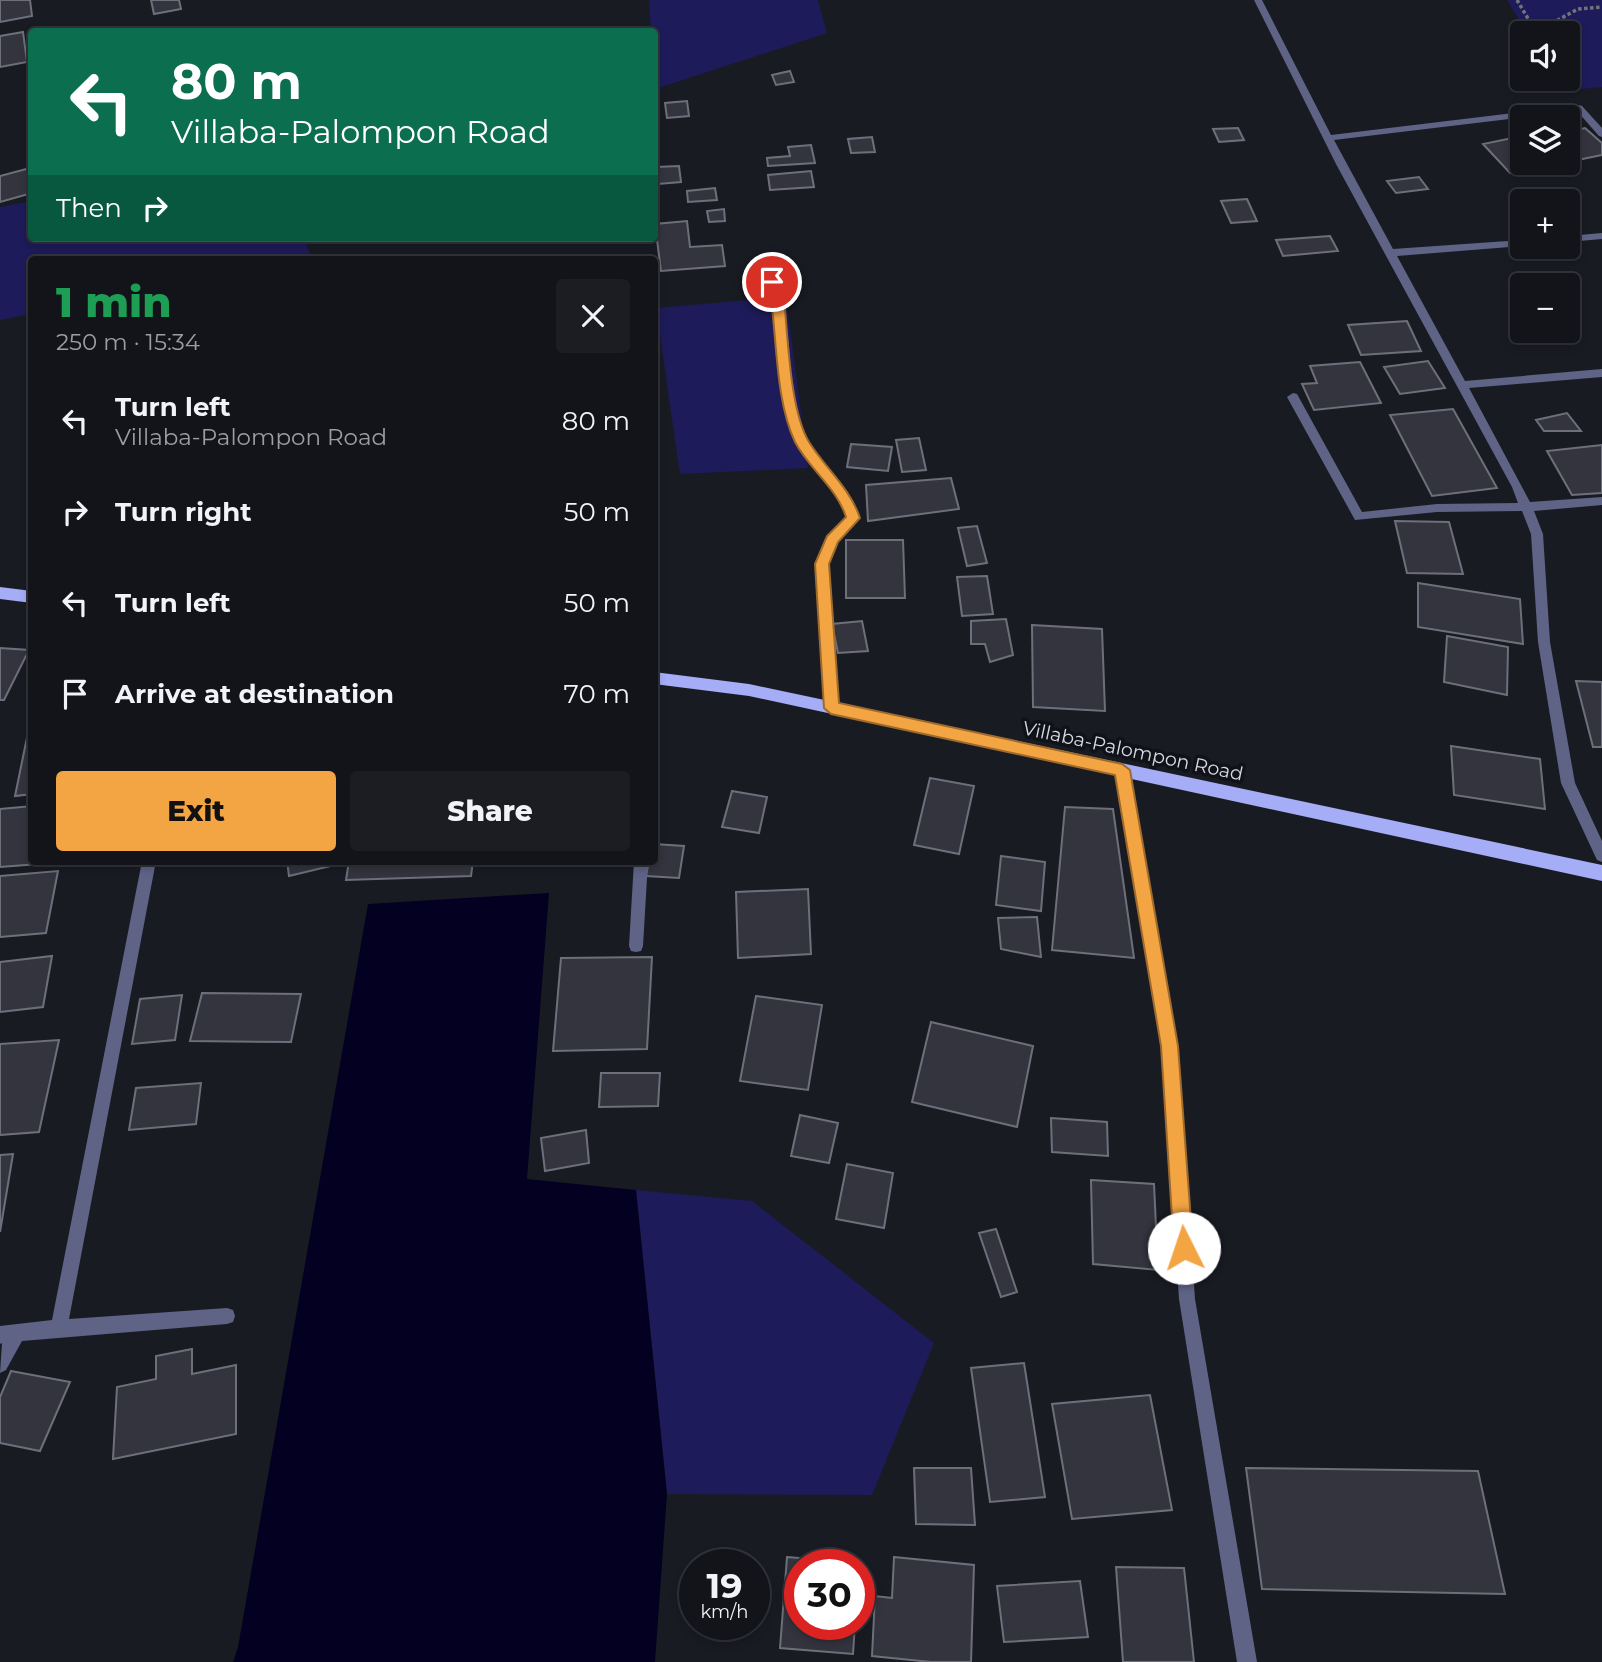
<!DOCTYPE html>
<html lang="en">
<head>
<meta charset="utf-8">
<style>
  :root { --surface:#13141a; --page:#1c1d23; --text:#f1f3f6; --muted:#9d9ea2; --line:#323339; --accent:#f3a443 }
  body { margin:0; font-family:Montserrat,sans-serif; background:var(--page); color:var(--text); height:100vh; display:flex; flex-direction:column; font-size:26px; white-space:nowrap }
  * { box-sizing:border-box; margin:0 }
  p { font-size:23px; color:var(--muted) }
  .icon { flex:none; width:38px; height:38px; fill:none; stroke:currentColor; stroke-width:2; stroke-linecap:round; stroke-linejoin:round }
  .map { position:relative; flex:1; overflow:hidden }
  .side { position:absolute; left:28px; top:256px; width:630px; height:609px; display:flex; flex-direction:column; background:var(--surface); border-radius:7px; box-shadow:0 4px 10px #0003,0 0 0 2px var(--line) }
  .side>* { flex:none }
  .guide { position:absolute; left:28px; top:28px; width:630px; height:214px; border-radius:7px; box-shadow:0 4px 10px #0003,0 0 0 2px var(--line); background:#0b6e4f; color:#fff; overflow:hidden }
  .fabs { position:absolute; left:1510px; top:21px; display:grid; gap:14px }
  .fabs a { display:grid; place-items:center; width:70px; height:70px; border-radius:7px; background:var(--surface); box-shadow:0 4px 10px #0003,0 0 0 2px var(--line); font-size:35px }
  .speed { position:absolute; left:679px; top:1549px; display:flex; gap:14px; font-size:35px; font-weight:700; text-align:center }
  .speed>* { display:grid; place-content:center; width:91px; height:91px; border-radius:50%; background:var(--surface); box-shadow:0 4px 10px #0003,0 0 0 2px var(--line); line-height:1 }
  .speed small { font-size:18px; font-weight:400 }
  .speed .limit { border:10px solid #d22; background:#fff; color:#111 }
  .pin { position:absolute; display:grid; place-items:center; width:60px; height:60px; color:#fff; margin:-30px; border:4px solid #fff; border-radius:50%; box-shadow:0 2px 7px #0007 }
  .me { position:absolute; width:77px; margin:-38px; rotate:356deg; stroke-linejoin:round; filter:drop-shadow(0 0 5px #0008) }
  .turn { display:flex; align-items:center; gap:24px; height:147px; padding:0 28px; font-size:32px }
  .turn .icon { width:91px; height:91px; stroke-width:2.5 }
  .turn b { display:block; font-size:49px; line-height:60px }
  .then { display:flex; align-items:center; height:66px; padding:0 28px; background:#0003; gap:14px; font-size:26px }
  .round { display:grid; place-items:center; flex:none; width:74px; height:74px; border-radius:7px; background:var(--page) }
  .head { display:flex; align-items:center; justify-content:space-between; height:119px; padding:0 28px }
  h1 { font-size:42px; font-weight:800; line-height:52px; color:#1e9e55 }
  .action { display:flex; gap:14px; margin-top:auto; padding:14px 28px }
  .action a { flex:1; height:80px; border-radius:7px; background:var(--accent); color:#111; font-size:28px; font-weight:800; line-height:80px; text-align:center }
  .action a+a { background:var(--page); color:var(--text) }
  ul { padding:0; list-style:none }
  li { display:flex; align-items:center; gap:21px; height:91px; padding:0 28px }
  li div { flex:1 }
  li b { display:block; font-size:26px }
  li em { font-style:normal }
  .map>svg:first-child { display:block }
  .green { fill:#1d1b59 }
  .water { fill:#040021 }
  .building { fill:#33343e; stroke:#6d6f7a; stroke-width:2 }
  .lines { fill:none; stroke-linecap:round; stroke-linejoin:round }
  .path { stroke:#72737b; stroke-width:3.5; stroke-dasharray:3.5 2.5; stroke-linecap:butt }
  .minor { fill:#5f6487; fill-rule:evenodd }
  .primary { fill:#a4adf6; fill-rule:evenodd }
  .route { fill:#f3a443; stroke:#9e6b2c; stroke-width:2 }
  .labels { text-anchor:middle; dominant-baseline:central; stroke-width:7; stroke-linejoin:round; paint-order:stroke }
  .street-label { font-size:19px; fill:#d9dae1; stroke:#10121a }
</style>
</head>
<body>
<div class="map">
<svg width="1602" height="1662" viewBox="0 0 1602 1662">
  <rect width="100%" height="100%" fill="#191b23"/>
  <path class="green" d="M649 0H818L827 33 655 89 654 32 651 31Z
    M1507 0H1602V87L1561 91 1554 79H1568V33H1527Z
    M31 201 32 238H304L312 259H32L31 314 0 320V207Z
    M786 297 808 468 680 474 656 308Z
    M636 1190 752 1201 934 1343 872 1495 667 1494Z"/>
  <path class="water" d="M549 893 527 1179 636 1190 667 1494 655 1662H233L238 1647 368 904Z"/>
  <path class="building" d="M0 0H30L32 16 0 22Z
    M151 0H179L181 9 154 14Z
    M23 32 27 62 0 67V36Z
    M790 71 794 82 776 85 772 75Z
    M687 101 689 116 667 118 665 103Z
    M1238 128 1244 140 1219 142 1213 129Z
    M1585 128 1602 143V155L1568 162V132Z
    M1522 136V163L1550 165 1510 173 1483 144Z
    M872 137 875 152 851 153 848 139Z
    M811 145 815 163 768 166 767 158 790 156 788 147Z
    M679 166 681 182 658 184 656 167Z
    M30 168 32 193 0 202V176Z
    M811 171 814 187 770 190 768 175Z
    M1419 177 1428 189 1396 193 1387 181Z
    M715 188 717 200 688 202 687 191Z
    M1247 199 1257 221 1231 223 1221 201Z
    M724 209 725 221 709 222 707 211Z
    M687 221 690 247 722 245 725 266 661 271 655 224Z
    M1330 236 1338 251 1283 256 1276 240Z
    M1407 321 1421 351 1361 355 1348 325Z
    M1428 361 1445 388 1400 394 1384 367Z
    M1360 362 1381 403 1314 410 1302 384 1317 383 1310 366Z
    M1453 409 1497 488 1432 496 1390 415Z
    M1567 413 1581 431H1544L1536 420Z
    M919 438 926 470 902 472 896 440Z
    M851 444 892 447 888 471 847 467Z
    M1602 445V493L1572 495 1547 451Z
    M951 478 959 509 868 521 866 485Z
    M1395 521 1449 522 1463 574 1407 573Z
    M977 526 987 563 967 566 958 528Z
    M846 540H903L905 598H846Z
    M987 576 993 614 962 616 957 577Z
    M1418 583 1520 599 1523 644 1418 627Z
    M1006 619 1013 655 990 662 985 644H971V621Z
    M862 621 868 651 838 653 832 624Z
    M1032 625 1102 629 1105 711 1033 707Z
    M1447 636 1508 647 1507 695 1444 682Z
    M0 648 29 650 4 700H0Z
    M1576 681 1602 682V747H1593Z
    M32 713V794L15 796Z
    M1451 746 1540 759 1545 809 1454 795Z
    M930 778 974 786 959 854 914 845Z
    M732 791 767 797 759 833 722 827Z
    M32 806V861L65 862 0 867V809Z
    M1065 807 1113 809 1134 958 1052 950Z
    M654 844 684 846 679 878 646 876 649 861H654Z
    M1001 856 1045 862 1041 911 996 905Z
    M287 861H338L339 864 289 876Z
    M349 861H473L471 876 346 880Z
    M58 871 46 933 0 937V876Z
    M808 889 811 954 738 958 736 892Z
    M1037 917 1041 957 1001 949 998 918Z
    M52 956 43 1007 0 1012V962Z
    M652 957 647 1049 553 1051 561 958Z
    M202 993 301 994 291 1042 190 1041Z
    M182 995 175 1040 132 1044 140 999Z
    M756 996 822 1005 808 1090 740 1081Z
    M931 1022 1033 1046 1017 1127 912 1102Z
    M59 1040 39 1132 0 1135V1044Z
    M601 1073H660L658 1106 599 1107Z
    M201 1083 196 1124 129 1130 136 1088Z
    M800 1115 838 1123 829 1163 791 1156Z
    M1051 1118 1107 1122 1108 1156 1052 1152Z
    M586 1130 589 1163 545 1171 541 1138Z
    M13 1154 0 1232V1155Z
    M847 1164 893 1173 884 1228 836 1219Z
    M1091 1180 1154 1184 1158 1270 1093 1264Z
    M996 1229 1017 1292 1001 1297 979 1233Z
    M192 1349V1374L236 1365V1434L113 1459 117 1387 156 1379V1356Z
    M1024 1363 1045 1497 990 1502 971 1368Z
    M11 1371 70 1382 40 1451 0 1443V1397Z
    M1150 1395 1172 1510 1072 1519 1052 1404Z
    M914 1468H971L975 1525 916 1524Z
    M1246 1468 1478 1471 1505 1594 1262 1589Z
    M787 1557 859 1563 800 1564V1624H855L853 1654 780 1648Z
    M894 1557 974 1565 971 1662H931L872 1656 875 1596 892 1598Z
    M1116 1567 1184 1568 1194 1662H1123Z
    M1080 1581 1088 1637 1004 1642 997 1586Z"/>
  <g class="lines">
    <path class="path" d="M1517 0 1536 32
      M1536 32 1578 9 1602 7"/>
    <path class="minor" d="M1254 0H1262L1331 135 1579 105 1582 106 1602 128V137L1599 136 1577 111 1334 140 1393 249 1522 240V246L1397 256 1465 381 1602 369V377L1469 388 1530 502 1602 497V505L1534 511 1543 534 1550 642 1575 783 1602 841V862L1597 860 1561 783 1538 642 1531 534 1522 511 1437 512 1355 520 1287 397 1293 393 1297 394 1362 512 1437 504 1518 503 1512 487 1336 164Z
      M1602 233V239L1568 242V236Z
      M772 279C788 287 790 371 793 392 796 409 800 427 808 443 823 470 847 489 859 518L837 541 828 564 838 708 831 713 824 708 816 564 828 536 847 517C833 483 801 461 790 426 775 379 783 328 767 282Z
      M1122 764 1127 766 1129 770 1178 1046 1195 1299 1257 1662H1237L1179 1299 1162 1046 1115 770 1117 766Z
      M142 861H156L69 1319 227 1308 233 1310 235 1316 233 1322 227 1324 22 1341 6 1370 0 1373 2 1343 0 1344V1326L52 1320Z
      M634 861H648L643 946 641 951 636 952 631 951 629 946Z"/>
    <path class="primary" d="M0 587 32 591V603L0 599Z
      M654 672 749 684 1602 865V881L749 696 654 684Z"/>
  </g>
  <path class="route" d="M772 278 778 282 784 299C788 337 790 411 809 442 826 469 850 488 860 518L838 542 829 564 839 703 1122 764 1130 770 1178 1046 1193 1248 1191 1255 1184 1258 1177 1255 1174 1248 1161 1046 1115 775 831 714 824 708 815 564 827 536 846 517C837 488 809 469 795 442 776 402 777 343 771 299L766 282Z"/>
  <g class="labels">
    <g class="street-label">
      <text transform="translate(1133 751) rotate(12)">Villaba-Palompon Road</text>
    </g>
  </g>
</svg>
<div class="fabs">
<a><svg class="icon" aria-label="sound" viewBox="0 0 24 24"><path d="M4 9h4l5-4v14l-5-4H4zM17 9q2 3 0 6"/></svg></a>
<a><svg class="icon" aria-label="layers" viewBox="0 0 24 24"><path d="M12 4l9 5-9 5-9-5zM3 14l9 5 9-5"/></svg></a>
<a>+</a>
<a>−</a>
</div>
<div class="speed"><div>19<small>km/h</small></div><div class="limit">30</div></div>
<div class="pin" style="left:772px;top:282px;background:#d93025"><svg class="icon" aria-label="arrive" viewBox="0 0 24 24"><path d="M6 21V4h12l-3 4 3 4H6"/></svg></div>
<svg class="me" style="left:1184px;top:1248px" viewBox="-20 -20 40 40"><circle r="19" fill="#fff"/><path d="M0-13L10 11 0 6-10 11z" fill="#f3a443"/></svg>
<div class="guide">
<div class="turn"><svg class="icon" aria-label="left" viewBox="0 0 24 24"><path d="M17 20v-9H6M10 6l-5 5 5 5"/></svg><div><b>80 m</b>Villaba-Palompon Road</div></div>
<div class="then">Then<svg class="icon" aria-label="right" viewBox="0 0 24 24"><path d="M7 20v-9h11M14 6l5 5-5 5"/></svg></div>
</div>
<section class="side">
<div class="head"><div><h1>1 min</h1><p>250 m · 15:34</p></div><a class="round"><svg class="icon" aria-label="close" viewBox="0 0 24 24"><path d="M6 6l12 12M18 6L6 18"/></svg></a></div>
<ul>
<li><svg class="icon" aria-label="left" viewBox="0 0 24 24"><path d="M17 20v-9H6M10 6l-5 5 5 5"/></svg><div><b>Turn left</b><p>Villaba-Palompon Road</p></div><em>80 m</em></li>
<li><svg class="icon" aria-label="right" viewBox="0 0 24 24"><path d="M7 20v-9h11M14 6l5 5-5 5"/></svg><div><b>Turn right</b></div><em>50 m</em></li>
<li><svg class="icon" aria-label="left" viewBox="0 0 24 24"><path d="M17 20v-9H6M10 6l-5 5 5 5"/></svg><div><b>Turn left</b></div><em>50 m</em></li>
<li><svg class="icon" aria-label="arrive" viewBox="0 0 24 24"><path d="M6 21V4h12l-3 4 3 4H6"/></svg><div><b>Arrive at destination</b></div><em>70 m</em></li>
</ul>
<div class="action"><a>Exit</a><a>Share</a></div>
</section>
</div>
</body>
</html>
